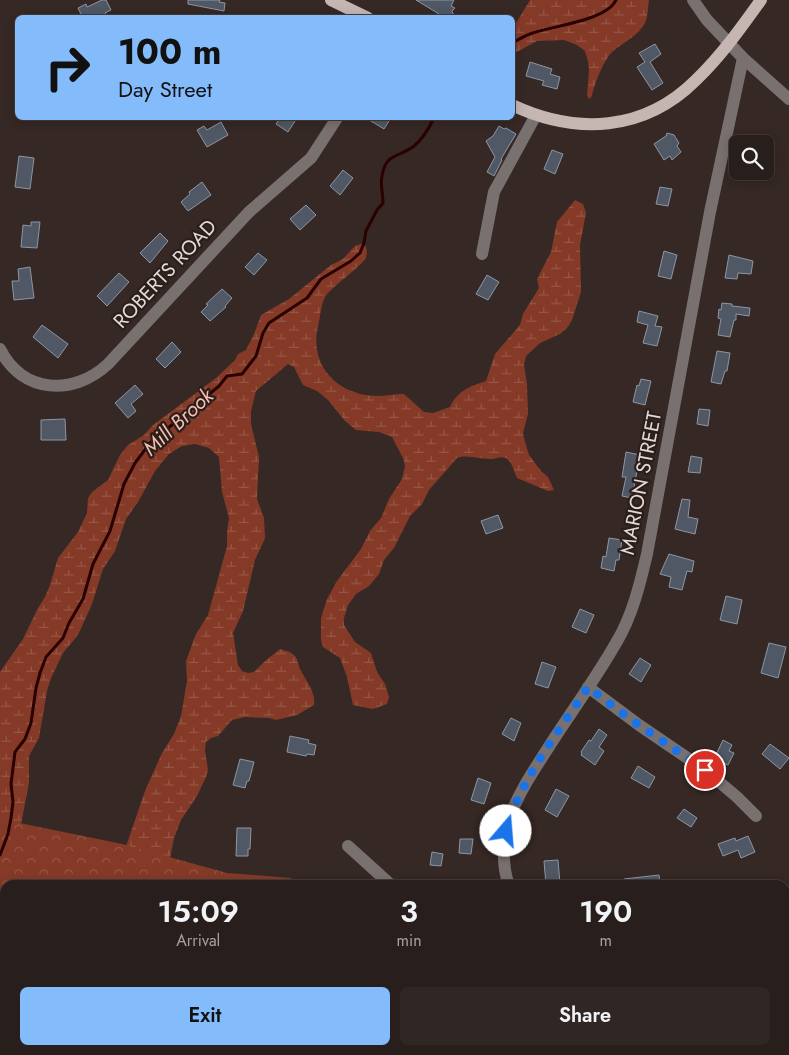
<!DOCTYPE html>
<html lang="en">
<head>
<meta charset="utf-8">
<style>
  :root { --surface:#281e1b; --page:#302724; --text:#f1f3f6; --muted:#a5a2a3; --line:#443c3a; --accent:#84bcfb }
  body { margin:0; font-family:Jost,sans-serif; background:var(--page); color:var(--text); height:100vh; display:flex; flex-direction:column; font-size:19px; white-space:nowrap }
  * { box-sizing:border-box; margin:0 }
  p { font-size:16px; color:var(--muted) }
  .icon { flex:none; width:28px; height:28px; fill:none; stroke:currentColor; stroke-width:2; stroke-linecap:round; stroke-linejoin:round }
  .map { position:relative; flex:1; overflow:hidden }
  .side { position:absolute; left:0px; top:880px; width:790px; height:175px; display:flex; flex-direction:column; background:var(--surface); border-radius:15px 15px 0 0; box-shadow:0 2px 12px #0003,0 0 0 1px var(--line) }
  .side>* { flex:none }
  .guide { position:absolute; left:15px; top:15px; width:500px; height:105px; border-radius:8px; box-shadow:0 2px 12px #0003,0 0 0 1px var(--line); background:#84bcfb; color:#111; overflow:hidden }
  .tools { position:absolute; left:729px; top:135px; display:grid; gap:10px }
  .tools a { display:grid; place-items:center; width:45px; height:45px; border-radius:8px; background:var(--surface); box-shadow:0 2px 12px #0003,0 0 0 1px var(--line); font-size:25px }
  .pin { position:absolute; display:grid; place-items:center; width:42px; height:42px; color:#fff; margin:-21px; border:2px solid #fff; border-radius:50%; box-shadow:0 1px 5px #0007 }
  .me { position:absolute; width:55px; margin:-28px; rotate:18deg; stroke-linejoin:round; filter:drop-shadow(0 0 4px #0008) }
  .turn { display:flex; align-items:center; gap:18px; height:105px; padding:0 20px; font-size:22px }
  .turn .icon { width:65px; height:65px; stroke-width:2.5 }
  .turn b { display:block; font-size:35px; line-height:42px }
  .eta { display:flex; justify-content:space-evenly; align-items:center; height:85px; text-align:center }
  .eta b { font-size:30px; font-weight:600; line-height:35px }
  .button { display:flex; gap:10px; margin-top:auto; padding:10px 20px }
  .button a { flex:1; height:58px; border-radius:8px; background:var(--accent); color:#111; font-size:20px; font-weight:600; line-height:58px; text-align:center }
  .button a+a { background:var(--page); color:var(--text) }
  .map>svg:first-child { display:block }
  .wetland { fill:url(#wetland-marsh); fill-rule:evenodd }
  .park { fill:url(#park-crowns) }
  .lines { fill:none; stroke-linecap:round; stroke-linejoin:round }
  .stream { stroke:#2b0000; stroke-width:3 }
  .building { fill:#4f5864; stroke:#8c97a3 }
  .minor { stroke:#78716f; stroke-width:12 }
  .major { stroke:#c5b6b2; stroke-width:12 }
  .route { stroke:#1a73e8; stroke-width:9; stroke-dasharray:0 16.2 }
  .labels { text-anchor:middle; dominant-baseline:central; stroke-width:4.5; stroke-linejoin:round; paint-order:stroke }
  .street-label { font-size:20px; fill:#e3dad7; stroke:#2c1e1b }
  .water-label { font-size:21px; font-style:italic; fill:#f5c0b2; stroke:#2c1e1b }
</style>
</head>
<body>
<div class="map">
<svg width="789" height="1055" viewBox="0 0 789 1055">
  <defs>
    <pattern id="wetland-marsh" width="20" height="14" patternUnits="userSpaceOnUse" patternTransform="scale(1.25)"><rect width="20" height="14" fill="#853a28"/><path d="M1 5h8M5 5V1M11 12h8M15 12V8" fill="none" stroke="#965646"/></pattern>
    <pattern id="park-crowns" width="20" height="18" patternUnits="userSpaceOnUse" patternTransform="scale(1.25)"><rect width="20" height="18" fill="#853a28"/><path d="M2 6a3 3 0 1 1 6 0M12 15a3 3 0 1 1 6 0" fill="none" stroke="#965646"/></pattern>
  </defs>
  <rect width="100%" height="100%" fill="#362824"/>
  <path class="wetland" d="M530 0H649C648 7 648 16 645 23 638 36 624 42 613 51 604 59 594 85 592 96L589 99 587 95 589 70 588 61 585 51 577 45 564 40 537 41 513 54V28Z
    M575 200 583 204 586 213 580 245 581 292 572 320 567 328 560 334 540 343 526 356 524 365 527 384 528 414 523 433 524 438 529 455 541 471 548 477 554 490 548 491 517 478C514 472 512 460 505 458 501 456 497 458 493 459 481 460 468 454 457 458L429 490 422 504 410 516 394 548 384 560 379 574 369 586 356 594 348 605 344 618V625L355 642 371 653 377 672 385 684 389 697 387 704 373 709 353 705 347 677 340 658 323 647 321 640V618L327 599 337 581 361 549 370 531 381 518 389 499 402 479 405 466 403 458 392 437 379 432 356 430 345 421 328 400 317 391 303 385 294 367 288 364 256 391 251 411V424L259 457 257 499 264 518 265 538 255 560 243 611 233 633 238 665 242 671 248 673 254 672 264 662 280 649C285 651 290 651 294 655 298 659 298 664 300 669 306 681 316 692 314 705L297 715 276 720 269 718 245 717 232 720 218 736 211 738 206 742 205 750 208 770 206 777 197 796 181 820 174 838 170 859 5 885 0 909V672L23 639 38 608 45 597 50 585 58 558 78 532 87 513 88 498 92 492 108 480 120 455 128 445 144 435 153 425 216 378 235 360 238 354 246 350 254 334 261 315 289 299 331 265 343 259 355 246 364 243C366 247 368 252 366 257 364 265 332 286 325 297 321 304 320 318 318 327 309 366 338 396 378 396 386 396 395 394 404 394L424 412 433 413 450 407C457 391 470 386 486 381L495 354 520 325 523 314 539 288 537 279 551 252 557 222ZM195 444 209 448 219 457 222 492 229 518 227 532V546L208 615 196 634 186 661 187 681 181 716 174 734 162 753 145 791 121 861 19 835 29 783V756L39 738 47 691 51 678 63 653 78 635 92 604 103 569 115 551 126 519 138 502 155 471 169 454 182 446Z"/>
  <path class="park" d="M0 819 122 844 227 873 291 878 288 885H5V1050H215L212 1055H0Z"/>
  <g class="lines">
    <path class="stream" d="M512 43C518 40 524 36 530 34 550 26 607 21 616 0
      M0 855 8 834 11 818 13 802 11 784 15 752 25 739 31 723 36 688 40 673 46 657 63 638 69 623 83 599 93 564 110 531 124 484 135 463 150 443 219 386 227 376 242 374 256 356 263 333 269 323 307 298 321 279 351 261 360 253 364 243 366 231 377 210 383 203C383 194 380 185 382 176 386 152 399 158 414 146 423 139 429 128 434 118"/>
  </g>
  <path class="building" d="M102 0H106L111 10 105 13 106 15 101 18H83L78 8 86 4 87 7Z
    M188 0H220L219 2 225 3 224 11 188 4Z
    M416 0H454L451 6 455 8 452 11 454 16 440 18 439 14Z
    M655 44 661 54 650 62 663 83 652 90 637 67 645 62 639 53Z
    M530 62 552 69 550 74 560 77 557 89 542 85 544 81 526 76Z
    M280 118H297L288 132 276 124Z
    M366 118H391L384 129Z
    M221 122 228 135 207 147 197 130 204 126 207 130Z
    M499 126 504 129 506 128 516 134 501 159 502 160 494 176 487 172 495 157 486 141 493 136Z
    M667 133 674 135 679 143 677 146 681 152 672 160 670 156 664 160 654 144 666 136Z
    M552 150 563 154 555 174 544 169Z
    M19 156 34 158 30 189 15 187Z
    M343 170 353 178 340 195 330 186Z
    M202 182 211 195 188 211 181 202 190 194 189 192Z
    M660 187 672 189 668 206 656 204Z
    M306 205 316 215 300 230 290 219Z
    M31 222H40L37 248 21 247 23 225 31 226Z
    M160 233 168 241 150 263 140 253Z
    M664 251 677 255 671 279 658 276Z
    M258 253 267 260 254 275 245 267Z
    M729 255 753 261 751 274 738 273 737 279 725 278Z
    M30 267 34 298 14 300 12 281H19L18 269Z
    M119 273 129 282 107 306 97 296Z
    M487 275 499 282 488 300 476 294Z
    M222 289 232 298 225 306 226 307 210 321 201 312 208 305 206 304Z
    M722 303 732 304V306L750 308 749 316 736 314V320H734L730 337 718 335 721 319 718 318 719 309 721 310Z
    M639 311 658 316 655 326 662 327 657 346 643 343 648 325 637 322Z
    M42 325 68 344 58 358 33 337Z
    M172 342 181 352 165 368 156 359Z
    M717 351 730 353 727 371H725L721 384 711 382Z
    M641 379 651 381 645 405 633 402 637 385 639 386Z
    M135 385 143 394 131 404 136 411 128 418 115 403Z
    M699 409 710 410 708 426 697 424Z
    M65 419 66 440H41V420Z
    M626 452 640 455 632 498 622 496 626 477H622Z
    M691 456 702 458 700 473 688 472Z
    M682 499 690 500 688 517 698 519 695 534 675 529Z
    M498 515 503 528 486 534 481 521Z
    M609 538 622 540 619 560H616L614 571 601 568 603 556 606 557Z
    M669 554 694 561 692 572 687 571 682 590 669 587 671 577 660 574Z
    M726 596 742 600 737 624 720 620Z
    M580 609 594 615 586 633 572 627Z
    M769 643 786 647 778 678 761 673Z
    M640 658 651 665 641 682 629 674Z
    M542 662 556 667 548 688 535 684Z
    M511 718 521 723 514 741 502 734Z
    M599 729 607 735 599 747 604 751 595 765 581 755 582 753 581 752 589 740 591 741Z
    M290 736 309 740 308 743 316 745 314 755 307 754 306 756 287 752Z
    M723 740 732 745 729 751 734 753 728 765 714 759Z
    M770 744 789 758 780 769 762 754Z
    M240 759 254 762 249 781H247L245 788 233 785Z
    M638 766 655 777 649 788 631 778Z
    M478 778 491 783 484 804 471 800Z
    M556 789 569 796 557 817 545 810Z
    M684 809 697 818 691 827 677 818Z
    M237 828H251L250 849H248V856H236Z
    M748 836 755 852 741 858 738 850 723 856 718 844 735 838 736 841Z
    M460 839H473L471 854 459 853Z
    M432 852 443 854 441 866 430 865Z
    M558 860 560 884 546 885 544 861Z
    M659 875 660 885H624V879Z"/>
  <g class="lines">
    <path class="minor" d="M693 0 707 20 743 58 789 99
      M482 254 494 192 536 115
      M0 349C22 394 74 396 108 364L249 212 311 158 337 118
      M588 687 639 725 705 770 737 797 756 816
      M348 846 391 885
      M509 885C501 864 503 836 511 814 520 790 536 767 550 745 572 711 596 678 616 643 632 617 640 584 647 554L710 212 743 58
      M385 1055 386 1050
      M507 1055 508 1050"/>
    <path class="major" d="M331 0 368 18
      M512 105C576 135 644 132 696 80 721 56 741 28 761 0"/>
  </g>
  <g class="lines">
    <path class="route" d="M506 831C521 778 558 733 588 687L630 719 705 770"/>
  </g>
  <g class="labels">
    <g class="street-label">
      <text transform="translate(165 274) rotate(-47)">ROBERTS ROAD</text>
      <text transform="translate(641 483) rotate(-79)">MARION STREET</text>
    </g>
    <g class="water-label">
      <text transform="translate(178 422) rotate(-43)">Mill Brook</text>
    </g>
  </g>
</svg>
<div class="tools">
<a><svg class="icon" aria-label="search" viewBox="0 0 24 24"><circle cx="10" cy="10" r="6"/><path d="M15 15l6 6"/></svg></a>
</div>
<div class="pin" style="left:705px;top:770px;background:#d93025"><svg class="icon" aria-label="arrive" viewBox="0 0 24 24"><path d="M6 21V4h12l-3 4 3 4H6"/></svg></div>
<svg class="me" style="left:506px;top:831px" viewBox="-20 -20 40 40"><circle r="19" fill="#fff"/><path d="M0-13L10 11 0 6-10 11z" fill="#1a73e8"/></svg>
<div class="guide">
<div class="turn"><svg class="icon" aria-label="right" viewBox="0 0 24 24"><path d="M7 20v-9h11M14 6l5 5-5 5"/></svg><div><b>100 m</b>Day Street</div></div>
</div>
<section class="side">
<div class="eta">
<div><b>15:09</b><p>Arrival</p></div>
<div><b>3</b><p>min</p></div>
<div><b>190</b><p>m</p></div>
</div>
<div class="button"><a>Exit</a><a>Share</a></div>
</section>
</div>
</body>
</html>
